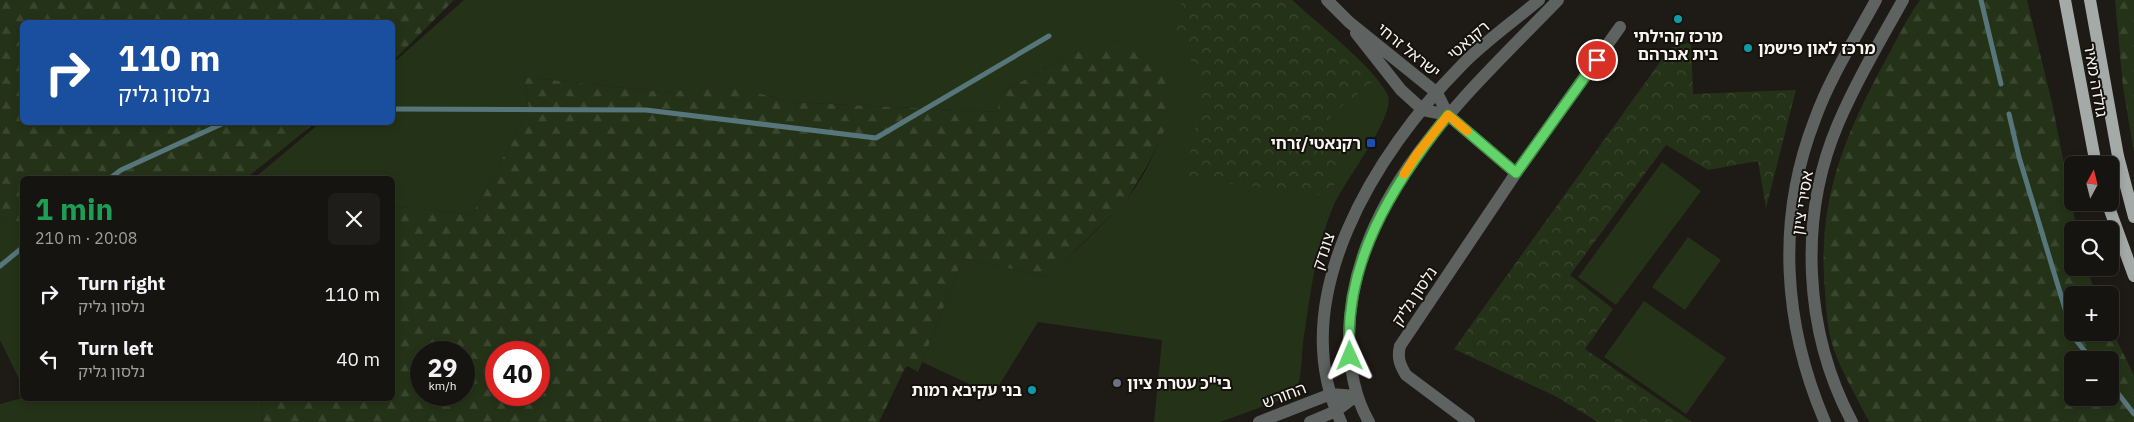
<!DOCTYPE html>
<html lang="en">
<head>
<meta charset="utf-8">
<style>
  :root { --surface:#161410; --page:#1f1d19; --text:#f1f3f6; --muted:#9e9e9f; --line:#353330 }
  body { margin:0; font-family:"IBM Plex Sans","Noto Sans Hebrew",sans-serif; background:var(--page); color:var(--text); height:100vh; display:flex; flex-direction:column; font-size:19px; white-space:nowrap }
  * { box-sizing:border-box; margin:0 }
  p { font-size:16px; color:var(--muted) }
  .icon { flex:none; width:28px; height:28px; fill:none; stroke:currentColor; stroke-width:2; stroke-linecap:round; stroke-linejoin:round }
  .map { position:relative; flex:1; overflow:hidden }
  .details { position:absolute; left:20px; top:176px; width:375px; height:225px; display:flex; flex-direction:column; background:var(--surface); border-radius:8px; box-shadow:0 2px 8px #0003,0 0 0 1px var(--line) }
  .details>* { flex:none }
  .top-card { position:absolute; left:20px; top:20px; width:375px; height:105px; border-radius:8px; box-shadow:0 2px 8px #0003,0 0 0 1px var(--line); background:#1a4fa0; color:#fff; overflow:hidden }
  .needle { width:32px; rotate:7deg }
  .controls { position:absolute; left:2064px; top:156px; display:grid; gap:10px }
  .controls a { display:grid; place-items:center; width:55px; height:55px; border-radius:8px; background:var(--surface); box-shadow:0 2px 8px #0003,0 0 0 1px var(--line); font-size:25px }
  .speed { position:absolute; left:410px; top:341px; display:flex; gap:10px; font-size:25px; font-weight:700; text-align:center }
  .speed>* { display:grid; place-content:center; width:65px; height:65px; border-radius:50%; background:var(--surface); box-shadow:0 2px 8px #0003,0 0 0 1px var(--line); line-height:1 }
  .speed small { font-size:12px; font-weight:400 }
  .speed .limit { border:8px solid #d22; background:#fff; color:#111 }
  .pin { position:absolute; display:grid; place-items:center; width:42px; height:42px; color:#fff; margin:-21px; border:2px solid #fff; border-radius:50%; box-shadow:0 1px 5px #0007 }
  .me { position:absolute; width:55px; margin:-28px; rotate:359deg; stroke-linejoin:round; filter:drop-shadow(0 0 4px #0008) }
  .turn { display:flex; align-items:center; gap:18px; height:105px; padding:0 15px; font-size:22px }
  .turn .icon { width:65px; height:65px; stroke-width:2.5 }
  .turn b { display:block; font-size:35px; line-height:42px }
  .round { display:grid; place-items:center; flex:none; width:52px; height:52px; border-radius:8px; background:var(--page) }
  .overview { display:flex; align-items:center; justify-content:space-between; height:85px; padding:0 15px }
  h1 { font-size:30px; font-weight:800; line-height:38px; color:#1e9e55 }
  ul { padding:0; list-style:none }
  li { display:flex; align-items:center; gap:15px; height:65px; padding:0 15px }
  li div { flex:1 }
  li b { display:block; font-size:19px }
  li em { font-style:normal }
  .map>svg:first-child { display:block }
  .grass { fill:#243317 }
  .forest { fill:url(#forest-firs); fill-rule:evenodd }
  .park { fill:url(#park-crowns) }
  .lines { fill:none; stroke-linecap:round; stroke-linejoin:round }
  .stream { stroke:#57767b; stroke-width:5 }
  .minor { stroke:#5e6261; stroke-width:12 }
  .major { stroke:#a3aaa8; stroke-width:12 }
  .route-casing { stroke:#408a44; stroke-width:12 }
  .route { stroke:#62d469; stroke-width:9 }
  .slow { stroke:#f59e0b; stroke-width:9 }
  .culture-dot { fill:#0f9aa8; stroke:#15110d; stroke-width:2 }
  .transit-dot { fill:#1a4fb4; stroke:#15110d; stroke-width:2 }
  .worship-dot { fill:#6b7280; stroke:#15110d; stroke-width:2 }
  .labels { text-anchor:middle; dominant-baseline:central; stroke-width:4; stroke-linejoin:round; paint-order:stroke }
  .poi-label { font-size:16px; font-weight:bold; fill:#f7f4f1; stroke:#15110d; text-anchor:start }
  .street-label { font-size:16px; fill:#f7f4f1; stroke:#15110d }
</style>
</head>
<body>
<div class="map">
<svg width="2134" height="422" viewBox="0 0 2134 422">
  <defs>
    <pattern id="forest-firs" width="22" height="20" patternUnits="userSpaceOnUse" patternTransform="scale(1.25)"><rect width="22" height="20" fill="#243317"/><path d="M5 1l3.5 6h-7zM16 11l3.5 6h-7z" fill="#3a472e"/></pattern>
    <pattern id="park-crowns" width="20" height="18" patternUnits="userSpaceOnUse" patternTransform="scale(1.25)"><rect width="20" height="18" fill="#243317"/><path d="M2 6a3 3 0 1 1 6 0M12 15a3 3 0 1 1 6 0" fill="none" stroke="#3a472e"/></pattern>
  </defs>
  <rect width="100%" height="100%" fill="#1e1a16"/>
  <path class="grass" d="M464 0H1292C1315 21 1378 70 1388 96 1395 118 1343 183 1333 207 1315 250 1310 297 1303 343 1301 361 1302 378 1295 395L1220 422H1154L1162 340 1038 322 993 395 922 362 963 258 1048 277C1073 252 1101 228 1124 202 1147 177 1165 131 1172 98L1082 48 999 94V112L788 102 762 94 671 93 524 77 529 109 472 215 393 206 392 179H253L320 123 392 122 393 63Z
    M1662 162 1701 191 1616 305 1578 277Z
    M0 217 22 224V385L0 340Z
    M1688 237 1721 260 1685 310 1652 287Z
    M1644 301 1726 358 1686 414 1604 357Z
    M22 398 261 399 263 422H0V404Z"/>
  <path class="forest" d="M0 0H454L393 61 392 22H22V122L315 123 245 179H22V224L0 217Z
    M1920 0H2027L2052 103 2077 230H2072V268H2087L2096 295H2072V332H2110V327L2134 375V422H1870L1866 416C1854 392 1838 366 1831 340 1827 324 1826 307 1825 291 1817 202 1843 139 1884 63 1896 42 1906 19 1920 0ZM2072 360H2110V398H2072Z
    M2115 0H2134V153L2123 87Z
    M1117 46 1154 59 1164 75 1172 98 1167 125 1150 160 1126 201 1048 277 963 258 918 372 908 366 905 368 879 422H263L261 399H392L393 206 472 215 529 109 524 77 671 93 711 84 762 94 788 102 998 112 999 94 1082 48ZM421 352H464V395H421ZM496 352H539V395H496Z"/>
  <path class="park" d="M1183 0H1292L1376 80 1330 115 1350 151 1329 196 1185 178 1204 87 1172 22Z
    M1691 42 1693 94 1796 90 1766 208 1758 161 1708 170 1666 145 1570 275 1613 309 1585 349 1692 422H1598L1555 396 1454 349 1670 48Z"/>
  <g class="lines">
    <path class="stream" d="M1981 0 2001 84
      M392 109 646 110 876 138 1049 36
      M2009 114 2019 157 2072 332
      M109 179 121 170 226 122
      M0 266 22 248
      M2073 332 2075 339 2092 360
      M2110 383 2134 414"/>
    <path class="minor" d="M1327 0 1349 22 1437 93 1448 115 1516 173
      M1356 33 1401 90 1423 110 1448 115
      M1259 422 1331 394 1356 396
      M1310 422 1336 411 1356 396
      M1341 422C1283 299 1376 152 1461 66 1484 42 1513 22 1539 0
      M1369 422C1354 396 1349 365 1349 335 1351 195 1468 93 1558 0
      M1469 422 1406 375C1400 365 1397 358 1400 346L1516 173 1620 27
      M1825 422C1783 324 1776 219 1815 119 1830 77 1855 39 1876 0
      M1852 422C1804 332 1798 218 1838 124 1856 82 1880 41 1903 0"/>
    <path class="major" d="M2065 0 2096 165
      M2090 0 2118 156 2134 217
      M2107 202 2134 276"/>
  </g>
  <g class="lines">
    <defs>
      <path id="route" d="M1350 356C1342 264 1393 184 1448 115L1516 173 1597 60"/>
    </defs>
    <use href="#route" class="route-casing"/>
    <use href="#route" class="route"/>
    <path class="slow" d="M1404 174 1417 154 1448 115 1467 131"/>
  </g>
  <g class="culture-dot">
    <circle cx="1678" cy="19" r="5"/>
    <circle cx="1748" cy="48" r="5"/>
    <circle cx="1032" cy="390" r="5"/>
  </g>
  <rect class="transit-dot" x="1366" y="138" width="10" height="10" rx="2.5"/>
  <circle class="worship-dot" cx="1117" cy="383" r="5"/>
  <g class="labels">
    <g class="poi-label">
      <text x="1678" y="36" text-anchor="middle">מרכז קהילתי<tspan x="1678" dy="18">בית אברהם</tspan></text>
      <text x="1758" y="48">מרכז לאון פישמן</text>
      <text x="1361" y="143" text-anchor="end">רקנאטי/זרחי</text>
      <text x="1127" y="383">בי"כ עטרת ציון</text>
      <text x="1022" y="390" text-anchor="end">בני עקיבא רמות</text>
    </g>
    <g class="street-label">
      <text transform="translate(1468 40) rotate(-41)">רקנאטי</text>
      <text transform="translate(1409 50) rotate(39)">ישראל זרחי</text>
      <text transform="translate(2096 80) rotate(80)">גולדה מאיר</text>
      <text transform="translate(1802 203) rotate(-81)">אסירי ציון</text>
      <text transform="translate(1323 251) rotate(-71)">צונדק</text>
      <text transform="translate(1414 296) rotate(-56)">נלסון גליק</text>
      <text transform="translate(1284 395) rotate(-21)">החורש</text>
    </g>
  </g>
</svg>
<div class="controls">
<a><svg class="needle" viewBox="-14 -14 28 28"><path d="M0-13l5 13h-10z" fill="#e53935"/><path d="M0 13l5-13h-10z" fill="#9e9e9f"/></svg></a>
<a><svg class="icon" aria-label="search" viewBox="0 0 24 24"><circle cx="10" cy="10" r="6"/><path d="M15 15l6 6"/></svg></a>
<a>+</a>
<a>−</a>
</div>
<div class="speed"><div>29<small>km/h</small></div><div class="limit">40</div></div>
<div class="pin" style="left:1597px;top:60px;background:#d93025"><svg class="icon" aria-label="arrive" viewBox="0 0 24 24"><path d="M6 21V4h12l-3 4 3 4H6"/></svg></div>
<svg class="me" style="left:1350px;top:356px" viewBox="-20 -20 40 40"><path d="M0-17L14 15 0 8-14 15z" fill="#62d469" stroke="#fff" stroke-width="4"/></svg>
<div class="top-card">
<div class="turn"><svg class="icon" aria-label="right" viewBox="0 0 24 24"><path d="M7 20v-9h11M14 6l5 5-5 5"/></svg><div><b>110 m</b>נלסון גליק</div></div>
</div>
<section class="details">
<div class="overview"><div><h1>1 min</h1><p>210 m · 20:08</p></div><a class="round"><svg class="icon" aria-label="close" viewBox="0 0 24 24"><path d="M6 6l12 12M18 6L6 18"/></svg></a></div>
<ul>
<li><svg class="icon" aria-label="right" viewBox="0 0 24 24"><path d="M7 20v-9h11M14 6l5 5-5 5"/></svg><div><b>Turn right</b><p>נלסון גליק</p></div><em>110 m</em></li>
<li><svg class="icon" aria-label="left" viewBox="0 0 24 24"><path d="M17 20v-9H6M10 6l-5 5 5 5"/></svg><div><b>Turn left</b><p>נלסון גליק</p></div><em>40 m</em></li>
</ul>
</section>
</div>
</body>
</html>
